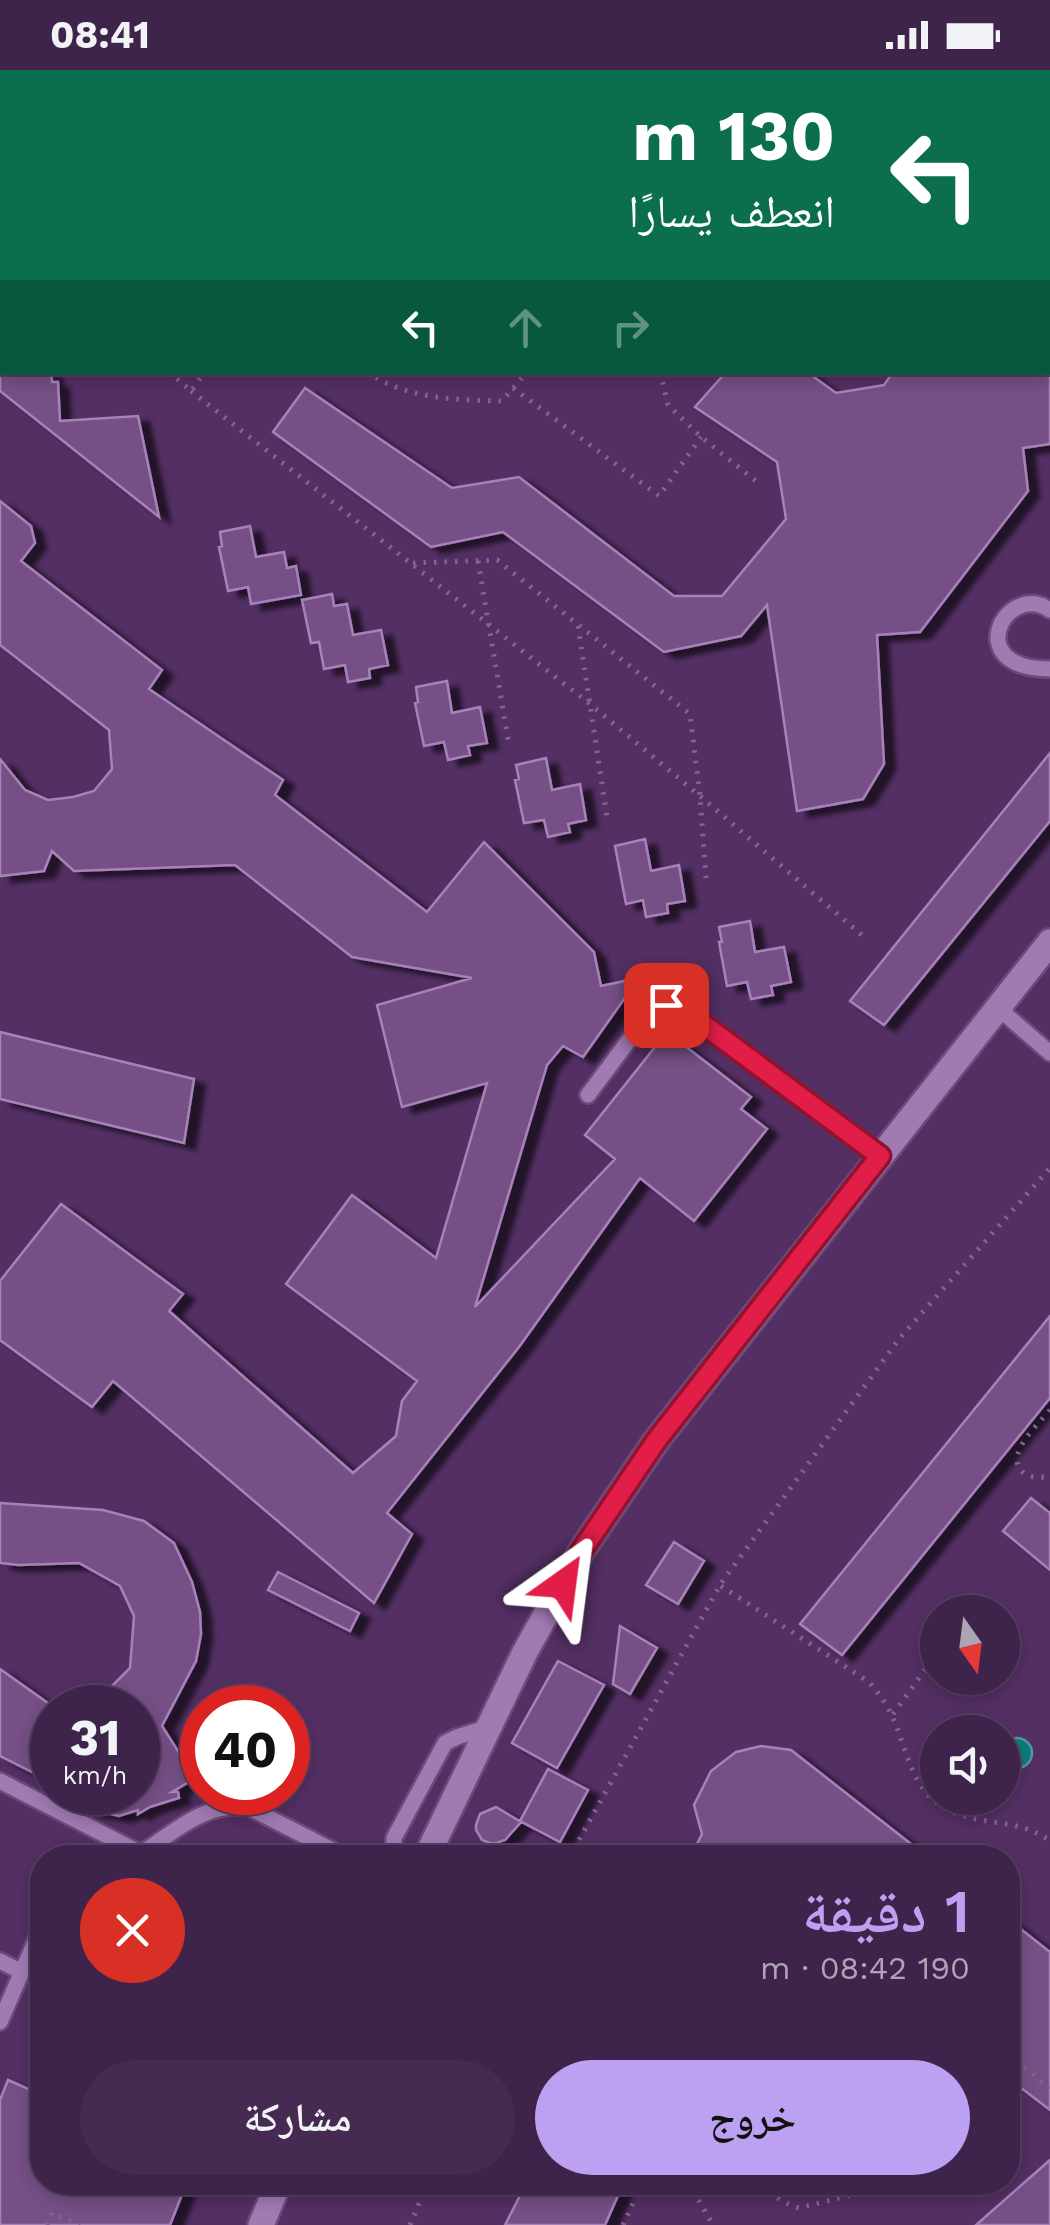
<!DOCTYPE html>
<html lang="ar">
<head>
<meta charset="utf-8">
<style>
  :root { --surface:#3e234a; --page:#452b51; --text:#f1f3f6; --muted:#ada4b5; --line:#574062; --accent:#bca0f2 }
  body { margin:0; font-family:"Work Sans","Noto Naskh Arabic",sans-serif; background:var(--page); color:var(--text); direction:rtl; height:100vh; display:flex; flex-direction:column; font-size:38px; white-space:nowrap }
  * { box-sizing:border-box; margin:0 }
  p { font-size:32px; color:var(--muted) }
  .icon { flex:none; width:55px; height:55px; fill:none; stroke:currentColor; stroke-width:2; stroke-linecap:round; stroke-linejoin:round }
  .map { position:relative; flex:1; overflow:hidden; direction:ltr }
  .drawer { position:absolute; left:30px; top:1775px; width:990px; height:350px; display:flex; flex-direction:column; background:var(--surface); border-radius:40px; box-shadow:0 5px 15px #0003,0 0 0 2px var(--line); direction:rtl }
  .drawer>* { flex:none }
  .banner { position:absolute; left:0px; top:0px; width:1050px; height:305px; box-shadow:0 5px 15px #0003,0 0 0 2px var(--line); direction:rtl; background:#0b6e4f; color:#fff; overflow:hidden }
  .needle { width:65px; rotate:166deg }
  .fabs { position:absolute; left:920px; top:1525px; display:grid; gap:20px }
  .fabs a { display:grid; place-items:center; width:100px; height:100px; border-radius:50%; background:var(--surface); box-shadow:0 5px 15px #0003,0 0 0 2px var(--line); font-size:50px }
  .speed { position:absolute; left:30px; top:1615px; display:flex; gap:20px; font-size:50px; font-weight:700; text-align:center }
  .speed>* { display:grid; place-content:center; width:130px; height:130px; border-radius:50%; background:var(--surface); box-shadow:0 5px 15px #0003,0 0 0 2px var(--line); line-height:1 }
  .speed small { font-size:25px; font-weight:400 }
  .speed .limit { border:15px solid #d22; background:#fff; color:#111 }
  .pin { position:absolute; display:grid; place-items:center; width:85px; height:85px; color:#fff; margin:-42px; border-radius:20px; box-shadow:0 5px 15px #0006 }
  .me { position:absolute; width:110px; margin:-55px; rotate:31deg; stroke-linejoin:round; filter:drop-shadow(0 0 8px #0008) }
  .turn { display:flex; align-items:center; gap:35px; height:210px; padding:0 50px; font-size:45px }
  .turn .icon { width:130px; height:130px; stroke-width:2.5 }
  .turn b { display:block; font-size:70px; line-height:85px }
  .lanes { display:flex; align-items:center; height:95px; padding:0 50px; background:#0003; justify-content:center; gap:50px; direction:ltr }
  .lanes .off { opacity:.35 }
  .round { display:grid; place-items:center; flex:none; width:105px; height:105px; border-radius:52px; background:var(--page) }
  .headline { display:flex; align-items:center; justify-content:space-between; height:170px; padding:0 50px }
  h1 { font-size:60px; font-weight:600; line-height:75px; color:var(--accent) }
  .button { display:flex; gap:20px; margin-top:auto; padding:20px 50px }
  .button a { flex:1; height:115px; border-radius:60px; background:var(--accent); color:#111; font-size:40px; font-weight:600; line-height:115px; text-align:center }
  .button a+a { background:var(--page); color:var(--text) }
  .status { display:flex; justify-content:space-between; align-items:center; height:70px; padding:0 50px; background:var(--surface); direction:ltr }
  .status svg { height:28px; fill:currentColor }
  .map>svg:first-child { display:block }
  .water { fill:#0e7a7a; stroke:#5196a0; stroke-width:2.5 }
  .building { fill:#744f85; stroke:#a881bb; stroke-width:2.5; filter:url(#shadow) }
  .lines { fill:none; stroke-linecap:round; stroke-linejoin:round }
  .lane-casing { stroke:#6a4b78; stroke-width:20 }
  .secondary-casing { stroke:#6a4b78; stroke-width:30 }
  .path { stroke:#826391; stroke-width:5; stroke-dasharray:2.5 8; stroke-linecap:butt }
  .lane { stroke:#a17ab4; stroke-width:15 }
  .secondary { stroke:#a17ab4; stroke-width:25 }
  .route-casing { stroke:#92132f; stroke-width:25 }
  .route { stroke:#e11d48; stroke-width:18 }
</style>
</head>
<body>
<div class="status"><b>08:41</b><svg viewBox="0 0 49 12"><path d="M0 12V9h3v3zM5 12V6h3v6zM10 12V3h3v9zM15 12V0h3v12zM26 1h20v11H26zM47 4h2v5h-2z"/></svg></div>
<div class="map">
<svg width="1050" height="2155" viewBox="0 0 1050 2155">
  <defs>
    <filter id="shadow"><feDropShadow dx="11" dy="6" stdDeviation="2.5" flood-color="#0009"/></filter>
  </defs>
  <rect width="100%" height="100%" fill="#532f63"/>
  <path class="water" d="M1002 1683a15 15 0 1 1 30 0a15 15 0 1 1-30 0Z"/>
  <path class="building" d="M0 302H51L52 312H58L60 351 138 346 159 447 0 321Z
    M726 302H807L836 323 884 315 893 302H1050V374L1023 378 1028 421 920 562 877 565 884 694 863 729 797 741 767 535 741 566 664 582 503 462 431 477 273 362 305 318 452 418 519 407 674 526H722L786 449 777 392 695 337Z
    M0 431 31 456 35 473 21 491 162 600 149 619 283 710 275 725 427 842 484 772 594 882 601 916 639 908 583 987 563 976 547 995 475 1237 615 1089 585 1065 667 962 751 1027 741 1039 767 1059 694 1151 640 1108 519 1277 387 1443 412 1464 374 1533 113 1311 92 1337 0 1270V1211L61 1134 183 1224 169 1241 353 1403 396 1366 402 1331 417 1311 286 1214 352 1125 436 1188 487 1013 402 1037 377 935 472 908 352 887 235 795 74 801 52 781 44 801 0 806V689L25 720 48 730 73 727 94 721 112 699 109 660 0 575Z
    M250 456 256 487 284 482 287 498 296 496 301 525 251 534 248 517 228 521 219 477 222 476 220 462Z
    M332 524 334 536 347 534 353 565 381 560 388 595 369 599 370 608 348 612 345 595 324 599 319 572 311 573 302 530Z
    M447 611 452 643 480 637 487 673 468 676 470 685 448 690 444 672 424 676 415 633 418 632 416 617Z
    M1050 683V751L884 955 850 931Z
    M546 688 552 720 580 714 586 750 568 754 570 762 548 767 544 750 524 753 515 710 519 709 516 695Z
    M645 769 651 801 679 795 685 831 667 834 668 843 646 847 643 830 626 834 615 776Z
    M750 851 755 882 784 877 791 912 771 916 773 925 751 929 747 912 727 916 719 872H722L719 857Z
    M0 962 194 1009 184 1073 0 1029Z
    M1050 1246V1328L842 1585 800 1554Z
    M1031 1428 1050 1443V1500L1003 1461Z
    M0 1433 103 1440 144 1451 174 1473 192 1512 200 1542 201 1564 196 1591 162 1656 192 1703 187 1713 172 1722H178L179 1728 150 1737 138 1744V1740L119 1746 72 1735 56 1727V1722H138V1638H90L130 1598 134 1546 120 1516 79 1493 18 1495 0 1493Z
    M674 1472 704 1491 678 1534 646 1515Z
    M278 1502 359 1543 350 1561 268 1520Z
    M620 1556 657 1578 630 1624 613 1614Z
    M558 1591 604 1615 557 1698 512 1673Z
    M0 1599 52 1636V1712L0 1686Z
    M761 1676 791 1680 929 1788H690L702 1764 694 1735 711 1701 736 1682Z
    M548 1699 588 1720 560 1772 520 1751Z
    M496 1737 521 1752 505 1770 493 1774 482 1770 476 1760V1755L480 1744Z
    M1008 1849 1050 1882V2040L1008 2008Z
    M8 2010 42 2025V2112H187L170 2155H0V2030Z
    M1050 2090V2155H976Z
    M527 2112H624L605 2155H505Z"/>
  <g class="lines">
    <defs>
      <path id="lane" d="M1050 540C1006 510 959 599 1050 599
        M997 937 1050 983
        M588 1025 650 942 666 935 684 940 880 1086
        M0 1711 150 1788
        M142 1783C177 1760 203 1733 248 1737L334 1781
        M393 1788 394 1768 445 1673 457 1667 489 1657
        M0 1891 22 1902
        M0 1952 42 1856"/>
      <path id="secondary" d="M426 1788 525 1582 582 1480 656 1371 1050 872
        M261 2155 279 2112"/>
    </defs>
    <use href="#lane" class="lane-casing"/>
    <use href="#secondary" class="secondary-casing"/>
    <path class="path" d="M232 0 233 2
      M689 0 690 2
      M843 0V2
      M908 0 911 2
      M135 2 137 0
      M175 2 176 0
      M1048 111 1050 113
      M0 162 2 159
      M0 172 2 174
      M1048 204 1050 206
      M169 302 191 321 205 302
      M367 302C405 329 457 330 502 331L527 302
      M660 302 668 335 701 367 756 411
      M856 302 857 303
      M513 318 659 426 701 367
      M191 321 590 634 700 726 864 867
      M478 491 509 675
      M413 493 497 490 690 644 700 726 706 808
      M578 556 607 747
      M1050 1340C1038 1355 1001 1387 1025 1404 1033 1409 1042 1406 1050 1408
      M721 1516 869 1612C878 1622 885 1632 891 1644 907 1677 910 1719 945 1738 967 1751 996 1751 1021 1757 1031 1760 1040 1765 1050 1770
      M966 1542 970 1536
      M893 1644 938 1582
      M569 1788 720 1515 899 1269 1050 1098
      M1008 1984 1050 2018
      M688 2112 713 2155
      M764 2112C773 2127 783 2133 799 2138L903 2112
      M47 2155 52 2143 80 2155
      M410 2155 428 2112
      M623 2155 643 2112"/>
    <use href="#lane" class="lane"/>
    <use href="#secondary" class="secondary"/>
  </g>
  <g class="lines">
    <defs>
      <path id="route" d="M563 1514 582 1480 656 1371 880 1086 684 940 666 935"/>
    </defs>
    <use href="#route" class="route-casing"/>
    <use href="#route" class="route"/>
  </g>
</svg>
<div class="fabs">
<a><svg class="needle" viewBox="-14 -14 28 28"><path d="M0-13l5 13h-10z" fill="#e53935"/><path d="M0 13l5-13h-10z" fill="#ada4b5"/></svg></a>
<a><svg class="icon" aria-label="sound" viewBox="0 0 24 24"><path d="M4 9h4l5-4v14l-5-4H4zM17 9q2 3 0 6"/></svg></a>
</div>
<div class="speed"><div>31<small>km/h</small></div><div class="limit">40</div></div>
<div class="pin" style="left:666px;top:935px;background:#d93025"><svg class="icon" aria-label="arrive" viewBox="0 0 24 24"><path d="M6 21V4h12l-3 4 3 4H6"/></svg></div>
<svg class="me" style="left:563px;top:1514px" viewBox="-20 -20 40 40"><path d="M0-17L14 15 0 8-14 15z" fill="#e11d48" stroke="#fff" stroke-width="4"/></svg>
<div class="banner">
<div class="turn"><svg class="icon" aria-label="left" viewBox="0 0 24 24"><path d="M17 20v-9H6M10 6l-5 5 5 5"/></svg><div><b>130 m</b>انعطف يسارًا</div></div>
<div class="lanes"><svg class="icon" aria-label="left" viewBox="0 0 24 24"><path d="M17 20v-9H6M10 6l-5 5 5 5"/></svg><svg class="icon off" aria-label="ahead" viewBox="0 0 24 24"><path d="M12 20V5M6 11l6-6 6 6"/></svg><svg class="icon off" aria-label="right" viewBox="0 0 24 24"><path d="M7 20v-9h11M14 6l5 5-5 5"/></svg></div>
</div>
<section class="drawer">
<div class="headline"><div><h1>1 دقيقة</h1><p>190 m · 08:42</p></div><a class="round" style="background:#d93025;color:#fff"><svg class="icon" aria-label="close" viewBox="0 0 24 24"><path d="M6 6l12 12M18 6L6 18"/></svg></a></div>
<div class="button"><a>خروج</a><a>مشاركة</a></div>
</section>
</div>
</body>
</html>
